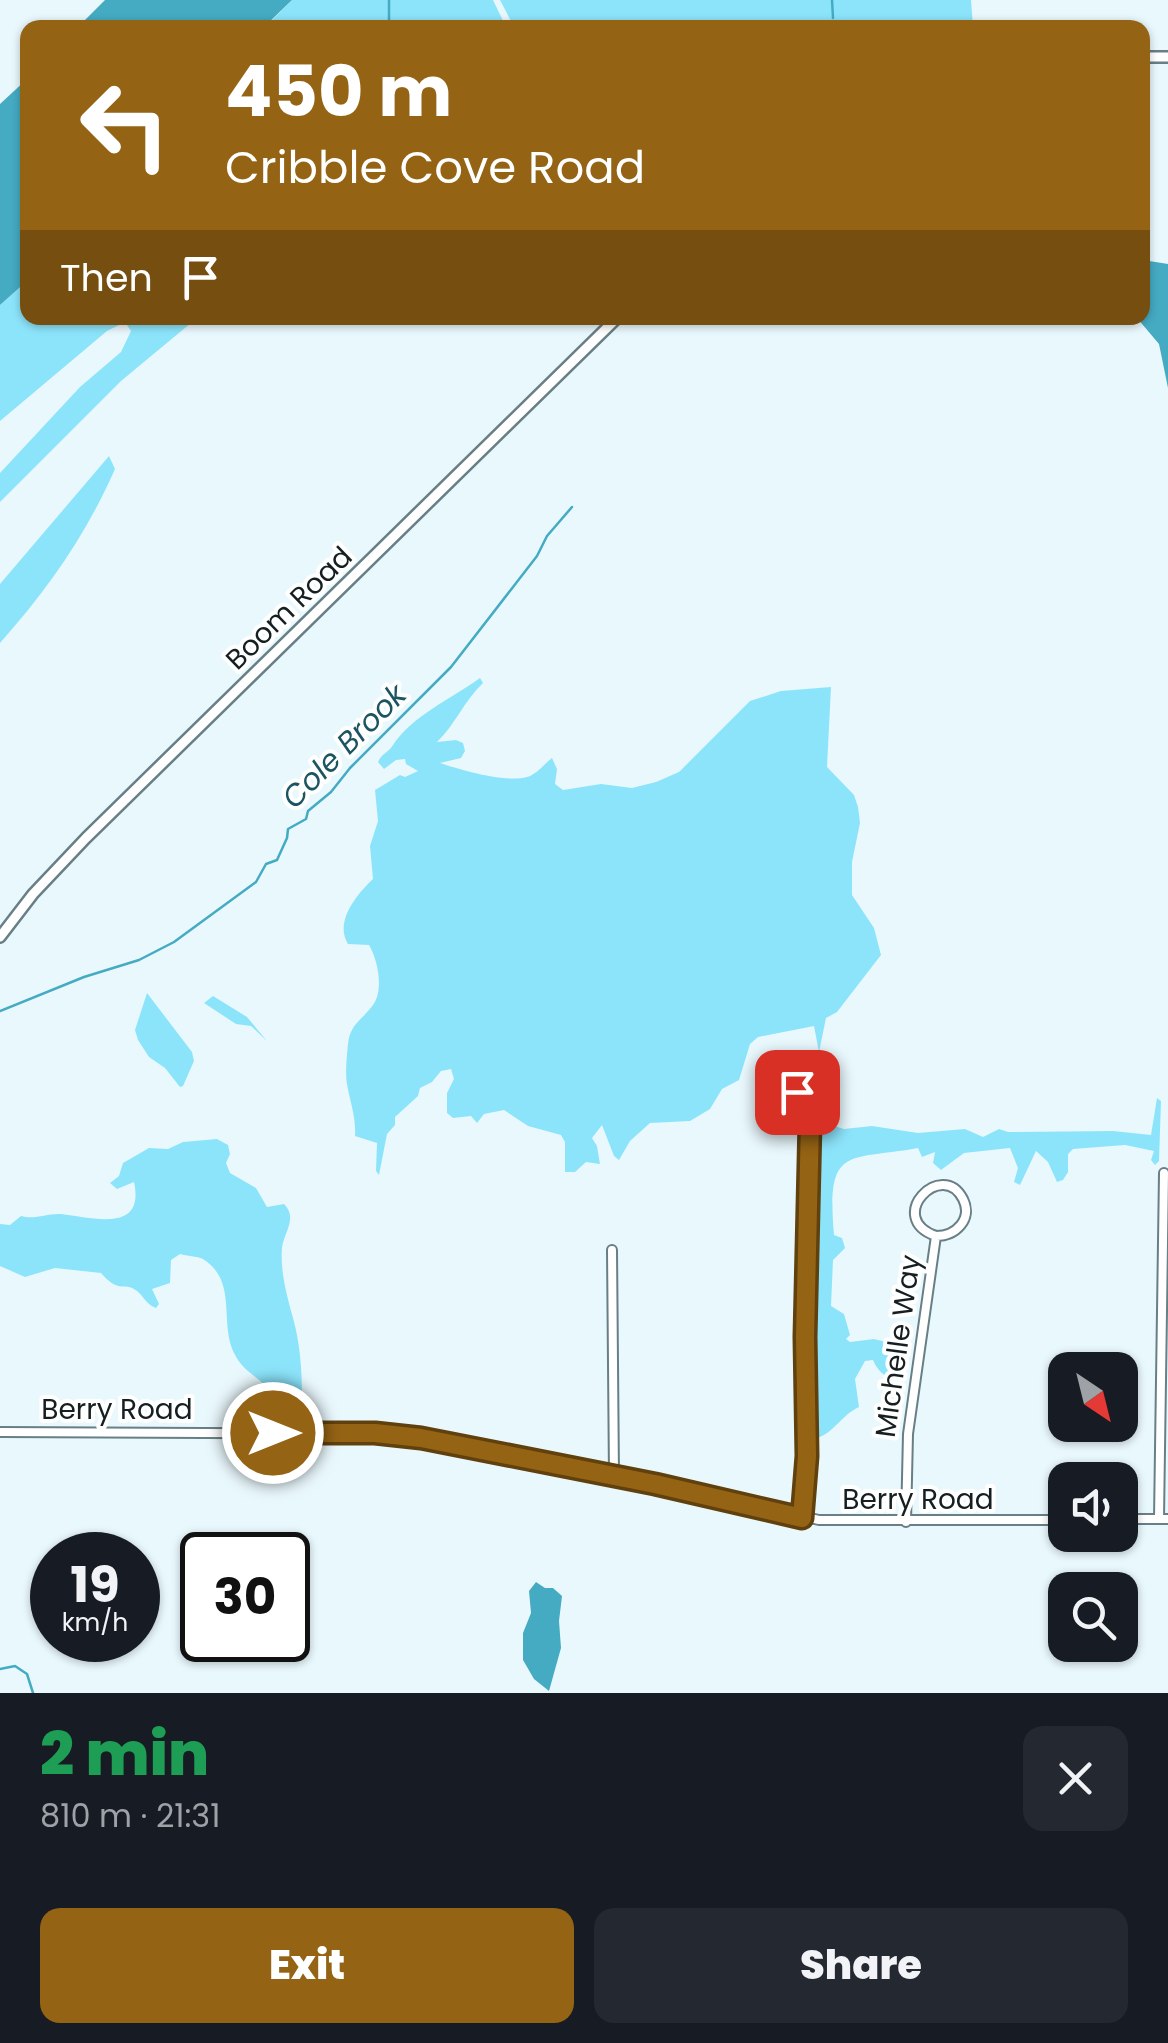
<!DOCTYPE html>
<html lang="en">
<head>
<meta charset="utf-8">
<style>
  :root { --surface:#171b24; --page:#242831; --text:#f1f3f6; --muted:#9ea1a6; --accent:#946314 }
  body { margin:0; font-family:Poppins,sans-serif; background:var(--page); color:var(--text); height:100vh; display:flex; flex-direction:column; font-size:38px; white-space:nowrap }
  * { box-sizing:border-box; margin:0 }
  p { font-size:32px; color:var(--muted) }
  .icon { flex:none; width:55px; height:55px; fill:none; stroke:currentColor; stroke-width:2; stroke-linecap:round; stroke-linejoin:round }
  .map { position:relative; height:1693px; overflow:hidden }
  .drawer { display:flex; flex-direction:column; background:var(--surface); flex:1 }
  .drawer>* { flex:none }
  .banner { position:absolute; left:20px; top:20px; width:1130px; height:305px; border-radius:20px; box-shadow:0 2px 8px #0004; background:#946314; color:#fff; overflow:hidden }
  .needle { width:65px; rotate:145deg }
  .controls { position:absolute; left:1048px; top:1352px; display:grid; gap:20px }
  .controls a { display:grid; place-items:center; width:90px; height:90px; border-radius:20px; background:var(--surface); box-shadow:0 2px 8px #0004; font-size:50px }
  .speed { position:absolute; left:30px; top:1532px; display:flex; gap:20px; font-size:50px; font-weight:700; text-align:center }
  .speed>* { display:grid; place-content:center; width:130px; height:130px; border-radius:50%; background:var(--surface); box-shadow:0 2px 8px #0004; line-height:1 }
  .speed small { font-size:25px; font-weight:400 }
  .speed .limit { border:5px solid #111; border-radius:15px; background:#fff; color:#111 }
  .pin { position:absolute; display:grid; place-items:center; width:85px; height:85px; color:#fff; margin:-42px; border-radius:20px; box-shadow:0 5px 15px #0006 }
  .me { position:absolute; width:110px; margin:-55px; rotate:90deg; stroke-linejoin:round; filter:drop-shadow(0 0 8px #0008) }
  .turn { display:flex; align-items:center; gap:35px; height:210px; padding:0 40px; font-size:45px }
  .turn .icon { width:130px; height:130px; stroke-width:2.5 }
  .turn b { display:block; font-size:70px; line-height:85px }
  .then { display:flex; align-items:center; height:95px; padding:0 40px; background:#0003; gap:20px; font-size:38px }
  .round { display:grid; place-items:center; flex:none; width:105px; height:105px; border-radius:20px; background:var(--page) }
  .head { display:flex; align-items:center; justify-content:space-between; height:170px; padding:0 40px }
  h1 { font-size:60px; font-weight:800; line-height:75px; color:#1e9e55 }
  .cta { display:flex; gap:20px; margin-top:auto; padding:20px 40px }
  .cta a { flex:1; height:115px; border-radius:20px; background:var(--accent); color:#fff; font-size:40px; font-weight:800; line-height:115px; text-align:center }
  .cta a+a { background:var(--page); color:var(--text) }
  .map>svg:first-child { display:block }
  .green { fill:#8ce4fb }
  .water { fill:#45abc3 }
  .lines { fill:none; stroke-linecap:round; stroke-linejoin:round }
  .stream { stroke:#45abc3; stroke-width:2.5 }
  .minor-casing { stroke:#677f85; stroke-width:12 }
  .tertiary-casing { stroke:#677f85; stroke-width:14 }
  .minor { stroke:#fff; stroke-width:8 }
  .tertiary { stroke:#fff; stroke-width:9 }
  .route-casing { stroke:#60400d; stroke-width:25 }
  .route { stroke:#946314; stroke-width:18 }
  .labels { text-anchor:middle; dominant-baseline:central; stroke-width:8; stroke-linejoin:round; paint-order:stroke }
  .street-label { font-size:28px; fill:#151f21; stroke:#fff }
  .water-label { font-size:30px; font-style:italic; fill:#1c5562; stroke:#fff }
</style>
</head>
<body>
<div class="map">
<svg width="1168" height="1693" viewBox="0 0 1168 1693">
  <rect width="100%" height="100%" fill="#e9f8fd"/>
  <path class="green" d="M292 0H493L506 27 264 28Z
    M500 0H971L973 27H514Z
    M27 281 28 318H197L121 381 0 502V473L80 387 121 352 131 331 125 322 107 331 0 421V305Z
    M109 456 115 469C86 535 48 589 0 643V584Z
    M480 678 483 683C464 701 455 725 437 742L456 740 463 743 465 751 461 758 440 763C461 770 505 783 527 777 536 775 544 764 552 758L557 769 555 784 563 790 601 784 632 788 656 782 679 772 750 701 781 691 831 687 827 767 854 795 858 807 860 823 852 862V895L874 928 881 955 837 1012 826 1018 819 1052 814 1026 758 1037 750 1044 739 1080 722 1089 710 1109 690 1121 650 1123 630 1141 619 1160 614 1156 602 1125 592 1138 597 1146 600 1164 586 1162 575 1172H565V1142L561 1135 528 1126 504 1110 484 1114 477 1123 471 1116 453 1118 447 1113V1093L454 1079 451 1069 441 1071 432 1082 420 1088 418 1096 395 1117V1125L387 1134 379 1175 376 1171 377 1143 355 1136C356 1116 350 1102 347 1084 345 1074 347 1054 348 1044 350 1024 362 1020 373 1005 384 990 378 960 369 945L348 944C334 922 357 894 373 879L370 846 378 821 375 790 400 775 405 777 418 771 406 764 405 759 396 760 384 769 378 762C382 753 388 753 393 745 412 716 451 699 480 678Z
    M147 993 192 1052 194 1061 183 1086 180 1087 165 1068 149 1057 138 1040 135 1030Z
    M213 996 247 1017 267 1041 251 1026 236 1024 204 1003Z
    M821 1060V1122L844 1129 872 1126 918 1133 965 1129 983 1137 999 1129 1008 1132 1113 1131 1151 1135 1157 1098 1161 1101 1159 1161 1155 1165 1151 1160 1154 1151 1125 1145 1073 1149 1068 1154V1172L1063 1180 1057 1182 1048 1162 1036 1151 1020 1185 1014 1182 1018 1168 1010 1148 964 1153 941 1170 933 1163 935 1152 922 1157 918 1148C848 1161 826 1144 834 1235L842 1238 845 1248 833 1260 831 1306 844 1314 850 1335 846 1339 850 1342 874 1339 902 1346 904 1381C888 1380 879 1374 873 1360L865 1361 855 1379 859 1407C840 1416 834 1434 814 1439L809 1430 814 1084 816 1061Z
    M217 1139 228 1145 230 1154 226 1163 230 1173 256 1188 267 1207 284 1204C298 1218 284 1232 282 1248 280 1271 287 1296 293 1318 300 1343 302 1370 302 1396L285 1411 278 1407C269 1378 245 1377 234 1353 219 1322 238 1281 203 1259 197 1256 187 1256 180 1254L171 1260 170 1283 152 1289 159 1304 156 1308C146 1304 145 1298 137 1291 125 1281 120 1295 101 1273L55 1268 25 1277 0 1266V1224L10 1225 21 1216C35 1220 47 1213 61 1214 94 1218 145 1233 134 1182L117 1189 110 1183 119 1176 123 1163 149 1148 168 1149 183 1142Z"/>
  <path class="water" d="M105 0H292L264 27H78Z
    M27 79V281L0 305V104Z
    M1143 260 1168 264V388L1159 344 1137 318H1142Z
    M536 1582 545 1588H553L562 1596 559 1621 561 1648 549 1691 534 1679 523 1660V1633L531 1613 529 1591Z"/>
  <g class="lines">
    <path class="stream" d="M389 0V28
      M832 0 833 18
      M0 1011 84 977 139 960 174 942 256 882 266 864 277 860 287 838 288 829 306 819 308 811 331 792 350 768 451 667 537 556 547 536 572 507
      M0 1669 15 1666 27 1674 33 1693"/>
    <defs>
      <path id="minor" d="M797 1092 809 1122 805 1337 807 1457 801 1517
        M612 1250 614 1476
        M0 1432 392 1434 655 1483 819 1520H1065
        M1120 1519H1168
        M1159 1519 1164 1173
        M906 1522 908 1434 936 1236C956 1236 973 1219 963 1199 942 1158 884 1218 936 1236"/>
      <path id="tertiary" d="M1142 57H1168
        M0 937 33 894 86 838 617 318"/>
    </defs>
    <use href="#minor" class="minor-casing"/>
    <use href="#tertiary" class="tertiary-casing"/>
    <use href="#minor" class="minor"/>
    <use href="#tertiary" class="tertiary"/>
  </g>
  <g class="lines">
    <defs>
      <path id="route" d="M273 1433H375L421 1438 655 1484 802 1518 807 1456 805 1337 810 1122 797 1092"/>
    </defs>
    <use href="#route" class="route-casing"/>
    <use href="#route" class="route"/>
  </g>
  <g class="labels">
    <g class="street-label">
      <text transform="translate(289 608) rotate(-44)">Boom Road</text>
      <text transform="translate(898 1346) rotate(-82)">Michelle Way</text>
      <text x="117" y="1409">Berry Road</text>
      <text x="918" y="1499">Berry Road</text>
    </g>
    <g class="water-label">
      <text transform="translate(344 746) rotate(-45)">Cole Brook</text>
    </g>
  </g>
</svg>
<div class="controls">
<a><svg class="needle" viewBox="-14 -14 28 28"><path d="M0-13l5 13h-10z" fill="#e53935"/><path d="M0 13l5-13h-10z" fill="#9ea1a6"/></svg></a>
<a><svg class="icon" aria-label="sound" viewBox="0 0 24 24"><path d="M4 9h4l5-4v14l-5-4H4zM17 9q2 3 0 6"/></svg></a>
<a><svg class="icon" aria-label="search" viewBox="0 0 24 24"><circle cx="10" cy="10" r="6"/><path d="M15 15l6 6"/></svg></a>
</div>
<div class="speed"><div>19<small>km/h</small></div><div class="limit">30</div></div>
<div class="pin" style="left:797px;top:1092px;background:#d93025"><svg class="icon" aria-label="arrive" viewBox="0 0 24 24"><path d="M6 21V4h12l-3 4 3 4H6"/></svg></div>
<svg class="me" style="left:273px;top:1433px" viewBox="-20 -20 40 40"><circle r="17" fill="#946314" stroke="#fff" stroke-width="3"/><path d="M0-11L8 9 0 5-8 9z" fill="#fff"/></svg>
<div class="banner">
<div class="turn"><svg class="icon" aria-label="left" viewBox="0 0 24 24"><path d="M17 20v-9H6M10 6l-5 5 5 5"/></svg><div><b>450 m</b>Cribble Cove Road</div></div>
<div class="then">Then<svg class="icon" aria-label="arrive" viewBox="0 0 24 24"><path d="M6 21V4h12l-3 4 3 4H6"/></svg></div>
</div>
</div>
<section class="drawer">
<div class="head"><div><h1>2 min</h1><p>810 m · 21:31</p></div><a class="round"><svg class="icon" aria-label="close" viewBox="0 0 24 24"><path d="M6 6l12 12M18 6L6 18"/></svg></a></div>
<div class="cta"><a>Exit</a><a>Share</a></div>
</section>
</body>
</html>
